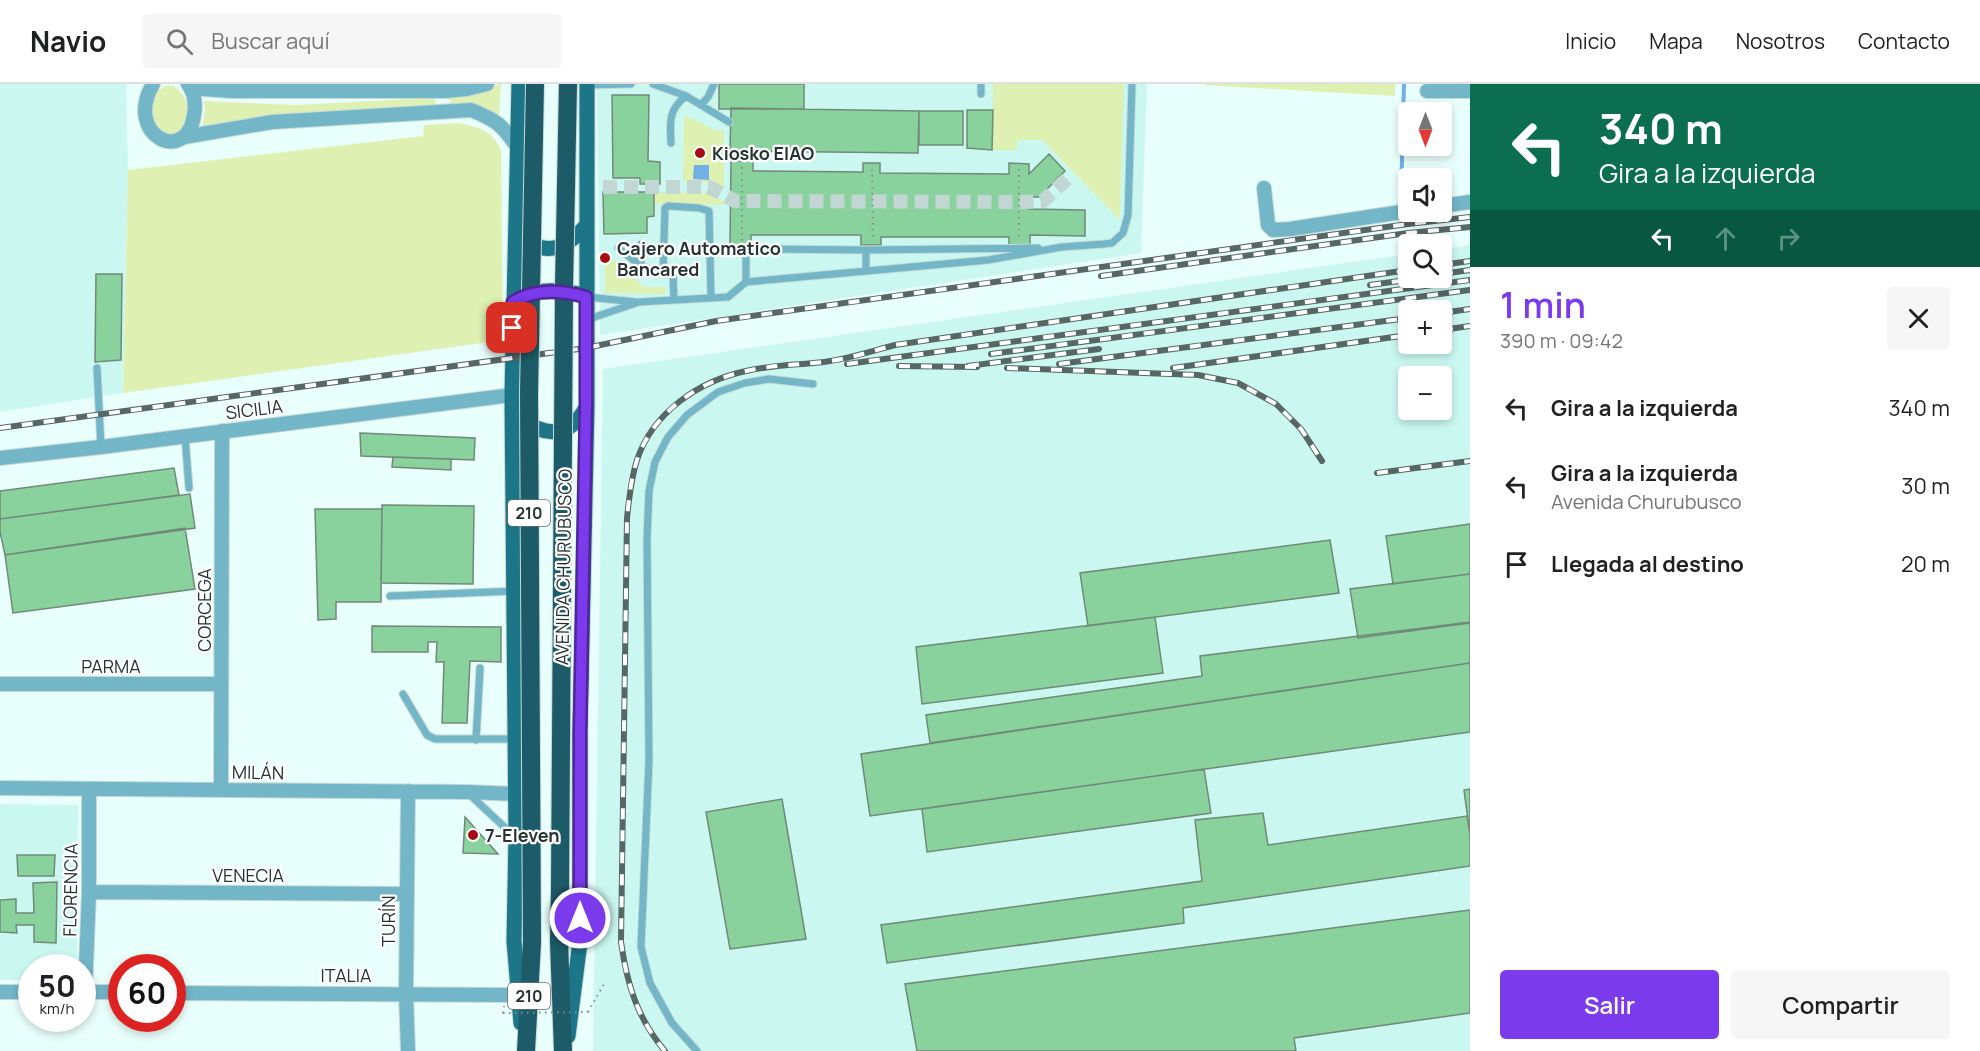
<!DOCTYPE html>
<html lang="es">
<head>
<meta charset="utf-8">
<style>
  :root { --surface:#fff; --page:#f6f6f6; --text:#202124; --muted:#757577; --line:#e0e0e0; --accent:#7c3aed }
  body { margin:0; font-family:Manrope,sans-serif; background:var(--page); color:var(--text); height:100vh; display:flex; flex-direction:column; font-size:22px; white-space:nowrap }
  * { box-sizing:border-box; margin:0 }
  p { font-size:20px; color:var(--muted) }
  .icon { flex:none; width:33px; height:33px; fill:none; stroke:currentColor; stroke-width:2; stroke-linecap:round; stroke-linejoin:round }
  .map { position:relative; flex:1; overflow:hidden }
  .details { display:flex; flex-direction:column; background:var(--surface); width:510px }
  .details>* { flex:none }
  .hud { background:#0b6e4f; color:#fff; overflow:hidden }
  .needle { width:39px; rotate:180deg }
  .fabs { position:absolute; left:1398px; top:18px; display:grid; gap:12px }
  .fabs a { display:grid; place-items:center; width:54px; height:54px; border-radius:6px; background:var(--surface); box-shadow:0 3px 9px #0003; font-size:30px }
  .speed { position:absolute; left:18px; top:870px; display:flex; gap:12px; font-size:30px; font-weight:700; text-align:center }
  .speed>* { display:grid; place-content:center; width:78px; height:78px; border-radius:50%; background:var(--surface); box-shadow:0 3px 9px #0003; line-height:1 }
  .speed small { font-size:15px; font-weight:400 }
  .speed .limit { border:9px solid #d22; background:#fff; color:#111 }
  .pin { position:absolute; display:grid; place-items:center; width:51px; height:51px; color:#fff; margin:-26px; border-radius:12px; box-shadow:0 3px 9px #0006 }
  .me { position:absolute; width:66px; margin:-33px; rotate:0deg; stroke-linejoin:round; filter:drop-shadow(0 0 4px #0008) }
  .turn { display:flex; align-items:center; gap:21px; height:126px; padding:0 30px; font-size:27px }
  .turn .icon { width:78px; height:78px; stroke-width:2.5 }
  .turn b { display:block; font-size:42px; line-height:51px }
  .lanes { display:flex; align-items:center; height:57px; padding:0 30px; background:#0003; justify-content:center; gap:30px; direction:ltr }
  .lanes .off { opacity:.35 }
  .round { display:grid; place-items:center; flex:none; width:63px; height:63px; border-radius:6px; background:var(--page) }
  .head { display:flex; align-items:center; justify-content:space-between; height:102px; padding:0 30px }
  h1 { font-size:36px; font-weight:600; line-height:45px; color:var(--accent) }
  .button { display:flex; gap:12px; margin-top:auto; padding:12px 30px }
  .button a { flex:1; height:69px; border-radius:6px; background:var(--accent); color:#fff; font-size:24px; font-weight:600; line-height:69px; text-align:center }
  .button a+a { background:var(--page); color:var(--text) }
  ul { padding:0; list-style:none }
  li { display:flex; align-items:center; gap:18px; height:78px; padding:0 30px }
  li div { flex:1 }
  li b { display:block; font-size:22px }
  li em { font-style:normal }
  header { display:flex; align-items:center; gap:36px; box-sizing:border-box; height:84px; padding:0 30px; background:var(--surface); border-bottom:2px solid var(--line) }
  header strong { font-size:28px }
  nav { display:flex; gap:33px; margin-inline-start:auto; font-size:21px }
  .search { width:420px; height:54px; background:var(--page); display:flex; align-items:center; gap:15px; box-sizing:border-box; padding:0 21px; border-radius:6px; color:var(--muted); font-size:22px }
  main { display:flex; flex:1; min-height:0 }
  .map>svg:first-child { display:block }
  .built { fill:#caf8f1; fill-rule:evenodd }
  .green { fill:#def0b2 }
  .water { fill:#71afe7 }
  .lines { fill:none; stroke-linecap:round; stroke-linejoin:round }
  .stream { stroke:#71afe7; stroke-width:4 }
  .building { fill:#89d29e; stroke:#718977; stroke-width:1.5 }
  .street-tunnel { stroke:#c2d6d3; stroke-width:14; stroke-dasharray:14 7; stroke-linecap:butt }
  .lane-casing { stroke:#c6dad7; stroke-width:9 }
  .street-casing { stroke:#c6dad7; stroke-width:16 }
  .primary-casing { stroke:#c6dad7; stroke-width:17 }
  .highway-casing { stroke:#c6dad7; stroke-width:20 }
  .path { stroke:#80928f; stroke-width:2; stroke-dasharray:1.5 4.5; stroke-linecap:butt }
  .lane { stroke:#72b6c8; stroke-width:7 }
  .street { stroke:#72b6c8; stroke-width:14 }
  .primary { stroke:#1d7588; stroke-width:15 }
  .highway { stroke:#1d5b69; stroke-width:18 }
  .rail-casing { stroke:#576765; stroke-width:6 }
  .rail { stroke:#fff; stroke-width:4; stroke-dasharray:11; stroke-linecap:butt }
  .highway-bridge-casing { stroke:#c6dad7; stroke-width:20; stroke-linecap:butt }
  .path-bridge { stroke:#80928f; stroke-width:2; stroke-dasharray:1.5 4.5; stroke-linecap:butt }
  .highway-bridge { stroke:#1d5b69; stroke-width:18 }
  .route-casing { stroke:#51269a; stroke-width:15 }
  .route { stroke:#7c3aed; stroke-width:10 }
  .poi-dot { fill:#a50d13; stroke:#fff; stroke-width:2 }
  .labels { text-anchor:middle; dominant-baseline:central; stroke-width:4.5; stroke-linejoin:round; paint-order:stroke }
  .shield { fill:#fff; stroke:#66706f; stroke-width:1.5 }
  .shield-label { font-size:16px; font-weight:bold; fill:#253331 }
  .poi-label { font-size:18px; font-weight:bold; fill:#253331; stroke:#fff; text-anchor:start }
  .street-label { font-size:18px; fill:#253331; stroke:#fff }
</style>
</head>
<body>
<header>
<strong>Navio</strong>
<div class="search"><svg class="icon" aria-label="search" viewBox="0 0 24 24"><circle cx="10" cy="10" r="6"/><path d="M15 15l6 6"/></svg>Buscar aquí</div>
<nav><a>Inicio</a><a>Mapa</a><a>Nosotros</a><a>Contacto</a></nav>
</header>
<main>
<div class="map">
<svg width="1470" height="967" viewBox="0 0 1470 967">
  <rect width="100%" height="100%" fill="#e9fffb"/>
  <path class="built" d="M0 0H126L128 86 123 309 0 328Z
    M597 0H1147L1141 169 600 251Z
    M1470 161V967H593L603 285 1408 170V194H1442V166ZM1408 226H1442V260H1408ZM1408 292H1442V326H1408Z
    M0 720 78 721 77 883 32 884 31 896H0Z"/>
  <path class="green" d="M499 0H501L499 35 451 22 449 14 453 12 483 7Z
    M993 0H1124L1120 136 1042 56H1017V66H992Z
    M1205 0H1395V12L1205 1Z
    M168 1 174 2C195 16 189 45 168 55L152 40C152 23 150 8 168 1Z
    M433 14 436 19 434 23 202 44 205 26 204 17 295 21Z
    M684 31 715 46 724 47V105L710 99 683 97Z
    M459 39C480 44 491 45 501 66L503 256 123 309 128 86 423 52 424 41Z
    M654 108 711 109 724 117V121L654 120Z
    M605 168 644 203H665V210L605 209Z"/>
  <path class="water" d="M694 81H709V96L693 95Z"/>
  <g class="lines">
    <path class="stream" d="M1401 113 1404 0"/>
  </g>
  <path class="building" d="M719 0H804V25H719Z
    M612 11H649L648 77 660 78V100H640V94H613Z
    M731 24 919 27 918 69 730 67Z
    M967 26H993L992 66 967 64Z
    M919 27H963V61H919Z
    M1049 70 1065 87 1039 113H1029V125L1085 126V152L1030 151V163H1009V153H881V161H861V151H751V162H730L731 77H753V87L863 88V79H880V89L1009 90V79L1029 80V90Z
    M603 108H654V132L647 133V149L604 150Z
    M601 171H609V177H601Z
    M96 190H122L121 276 95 278Z
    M360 349 475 354 474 376 361 372Z
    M393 373 451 375V386L392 383Z
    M174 384 179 411 0 435V407Z
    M190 410 195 444 5 471 0 448V435Z
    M382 421 474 422 473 500 381 499Z
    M315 425H382L381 518H336V535L318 536Z
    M1470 440V490L1393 500 1386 452Z
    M185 444 195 505 13 529 5 471Z
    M1330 456 1339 509 1088 542 1080 489Z
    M1470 490V539L1358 554 1350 505Z
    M1155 533 1163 589 922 620 916 563Z
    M1470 538V579L930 659 926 631 1202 592 1200 572Z
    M372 542 501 543V578L470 577 467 639H442L444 578H436L437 558H428V568H372Z
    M1470 579V648L870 732 861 670Z
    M1204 685 1211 729 927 768 922 725Z
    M1470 705V751L1464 706Z
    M782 715 806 855 730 865 706 728Z
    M1263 729 1268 761 1467 732 1470 751V782L1183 824 1184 839 887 879 881 841 1202 797 1195 736Z
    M465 733 498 770 463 769Z
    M17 771H55L54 792H18Z
    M57 798 56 859 34 858V841H16L17 849 0 848V816L16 815V829H34L33 799Z
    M1470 826V929L1294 954 1296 967H917L905 900Z"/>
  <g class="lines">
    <path class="street-tunnel" d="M603 103H709L735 117 1026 118 1043 117 1068 94"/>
    <defs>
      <path id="lane" d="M653 0 686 12 729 38
        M587 1 631 0
        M981 10V0
        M701 21 708 13 714 0
        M671 59C670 38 668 26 686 12
        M641 160V182L663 190
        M618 164 641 182
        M866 166V187
        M746 198V168L748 166 752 165 866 166 1038 164
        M587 213 636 218
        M674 215 673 191 663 190 665 124 668 122 699 124 709 127 711 214
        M586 236 639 218 728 213 746 198 988 176 1062 163 1104 160 1112 159 1123 149 1128 131 1132 0
        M97 284 101 363
        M185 352 189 404
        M390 512 514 507
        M403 610 427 651 435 655H515
        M476 656 480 584
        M469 710 514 752
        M697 967 672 939 650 899 641 863 649 676 647 455 649 407 655 378 668 353 687 331 718 308 745 299 769 295 813 300"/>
      <path id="street" d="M153 0C123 52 187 82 194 31 196 20 195 10 188 0
        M189 1 203 5 232 7H445L467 5 487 0
        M1427 7H1470
        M184 53 272 38 471 26C497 36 503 42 518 64
        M1264 104 1268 141 1273 146 1290 145 1408 127
        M1442 122 1470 118
        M0 374 101 363 512 311
        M0 600H221
        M0 704 467 708 515 710
        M221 705 222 347
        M89 808 406 810
        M0 908H32
        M82 908H122
        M85 908 89 808V705
        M172 909 519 911
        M408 967 406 910 408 707"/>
      <path id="primary" d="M519 0 512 311 516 753 514 857 521 939
        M523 154C548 174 567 163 586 142
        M521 213C541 204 565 206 586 212
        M522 336C548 354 570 352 586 324
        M568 952 580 858V648L587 323V0"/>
      <path id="highway" d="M560 806 559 858 563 967
        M526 967 532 858"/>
    </defs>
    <use href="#lane" class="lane-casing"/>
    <use href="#street" class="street-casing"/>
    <use href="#primary" class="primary-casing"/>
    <use href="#highway" class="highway-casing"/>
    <path class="path" d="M742 77V158
      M872 79 873 157
      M1019 79V155
      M588 928 604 900
      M503 929 504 922"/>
    <use href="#lane" class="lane"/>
    <use href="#street" class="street"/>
    <use href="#primary" class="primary"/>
    <use href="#highway" class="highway"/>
    <defs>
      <path id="rail" d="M1442 181 1470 177
        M1442 190 1470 186
        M1101 192 1408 149 1470 143
        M1370 201 1421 194
        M1442 229 1470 225
        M1442 246 1470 242
        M991 270 1470 206
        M847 280 1470 196
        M1059 280 1408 234
        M899 282 977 283
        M968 282 1099 265
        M1007 284 1198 291 1238 299 1276 320 1301 345 1322 377
        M1173 284 1408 251
        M0 344 586 264 716 237 1408 140 1470 133
        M1377 389 1470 377
        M665 967C637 934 627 900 621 858L627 434C629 414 631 395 637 376 653 328 699 297 746 287 772 281 798 281 824 278 848 275 872 267 895 261L1408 186"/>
    </defs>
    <use href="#rail" class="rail-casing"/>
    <use href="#rail" class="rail"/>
    <defs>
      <path id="highway-bridge" d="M560 806 564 204 568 0
        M532 858 529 309 535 0"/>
    </defs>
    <use href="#highway-bridge" class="highway-bridge-casing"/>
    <path class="path-bridge" d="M503 929 588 928"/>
    <use href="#highway-bridge" class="highway-bridge"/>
  </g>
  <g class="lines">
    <defs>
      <path id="route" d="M512 244 513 218C535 204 561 206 586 213V323L580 648V834"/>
    </defs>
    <use href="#route" class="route-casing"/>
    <use href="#route" class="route"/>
  </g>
  <g class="poi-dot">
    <circle cx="700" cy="69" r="6"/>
    <circle cx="605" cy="174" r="6"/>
    <circle cx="473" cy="751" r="6"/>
  </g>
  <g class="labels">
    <g class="shield">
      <rect x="508" y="416" width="42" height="26" rx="4.5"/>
      <rect x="508" y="899" width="42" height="26" rx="4.5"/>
    </g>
    <g class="shield-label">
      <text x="529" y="429">210</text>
      <text x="529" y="912">210</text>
    </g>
    <g class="poi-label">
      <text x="712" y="69">Kiosko EIAO</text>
      <text x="617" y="164">Cajero Automatico<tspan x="617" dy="21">Bancared</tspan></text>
      <text x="485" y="751">7-Eleven</text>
    </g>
    <g class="street-label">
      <text transform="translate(254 325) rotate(-7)">SICILIA</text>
      <text transform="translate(563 483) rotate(-89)">AVENIDA CHURUBUSCO</text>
      <text transform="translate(204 526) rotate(-90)">CORCEGA</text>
      <text x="111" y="582">PARMA</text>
      <text transform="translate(258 688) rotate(1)">MILÁN</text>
      <text x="248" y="791">VENECIA</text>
      <text transform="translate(70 806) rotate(-89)">FLORENCIA</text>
      <text transform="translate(388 837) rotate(-90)">TURÍN</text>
      <text x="346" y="891">ITALIA</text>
    </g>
  </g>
</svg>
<div class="fabs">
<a><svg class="needle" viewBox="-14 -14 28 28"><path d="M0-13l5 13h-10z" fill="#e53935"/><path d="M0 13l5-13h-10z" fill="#757577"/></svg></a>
<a><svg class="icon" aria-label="sound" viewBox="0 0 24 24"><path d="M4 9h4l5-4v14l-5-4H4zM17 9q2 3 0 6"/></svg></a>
<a><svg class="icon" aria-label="search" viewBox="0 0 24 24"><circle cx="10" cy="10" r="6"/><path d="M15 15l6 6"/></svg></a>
<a>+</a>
<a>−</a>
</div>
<div class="speed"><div>50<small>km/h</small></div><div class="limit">60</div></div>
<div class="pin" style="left:512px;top:244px;background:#d93025"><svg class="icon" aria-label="arrive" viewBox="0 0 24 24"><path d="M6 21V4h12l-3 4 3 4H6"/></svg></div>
<svg class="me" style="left:580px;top:834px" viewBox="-20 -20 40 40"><circle r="17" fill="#7c3aed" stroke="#fff" stroke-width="3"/><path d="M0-11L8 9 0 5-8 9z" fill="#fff"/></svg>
</div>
<section class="details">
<div class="hud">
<div class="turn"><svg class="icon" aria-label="left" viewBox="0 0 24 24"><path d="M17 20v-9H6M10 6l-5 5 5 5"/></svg><div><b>340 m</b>Gira a la izquierda</div></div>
<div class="lanes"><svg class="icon" aria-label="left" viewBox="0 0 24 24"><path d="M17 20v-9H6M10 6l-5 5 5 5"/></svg><svg class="icon off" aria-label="ahead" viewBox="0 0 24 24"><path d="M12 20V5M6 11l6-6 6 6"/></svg><svg class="icon off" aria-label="right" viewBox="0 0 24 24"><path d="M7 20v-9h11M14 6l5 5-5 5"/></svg></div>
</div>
<div class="head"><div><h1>1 min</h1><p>390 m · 09:42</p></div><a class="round"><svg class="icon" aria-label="close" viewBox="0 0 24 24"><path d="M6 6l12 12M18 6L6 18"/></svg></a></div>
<ul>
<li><svg class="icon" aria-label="left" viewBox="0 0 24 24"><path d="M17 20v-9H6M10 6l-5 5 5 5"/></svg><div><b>Gira a la izquierda</b></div><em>340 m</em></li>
<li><svg class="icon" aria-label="left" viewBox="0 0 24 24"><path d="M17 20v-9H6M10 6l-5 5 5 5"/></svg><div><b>Gira a la izquierda</b><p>Avenida Churubusco</p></div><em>30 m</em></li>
<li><svg class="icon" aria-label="arrive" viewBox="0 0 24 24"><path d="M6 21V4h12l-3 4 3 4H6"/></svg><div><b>Llegada al destino</b></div><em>20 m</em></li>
</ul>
<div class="button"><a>Salir</a><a>Compartir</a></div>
</section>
</main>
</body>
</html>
